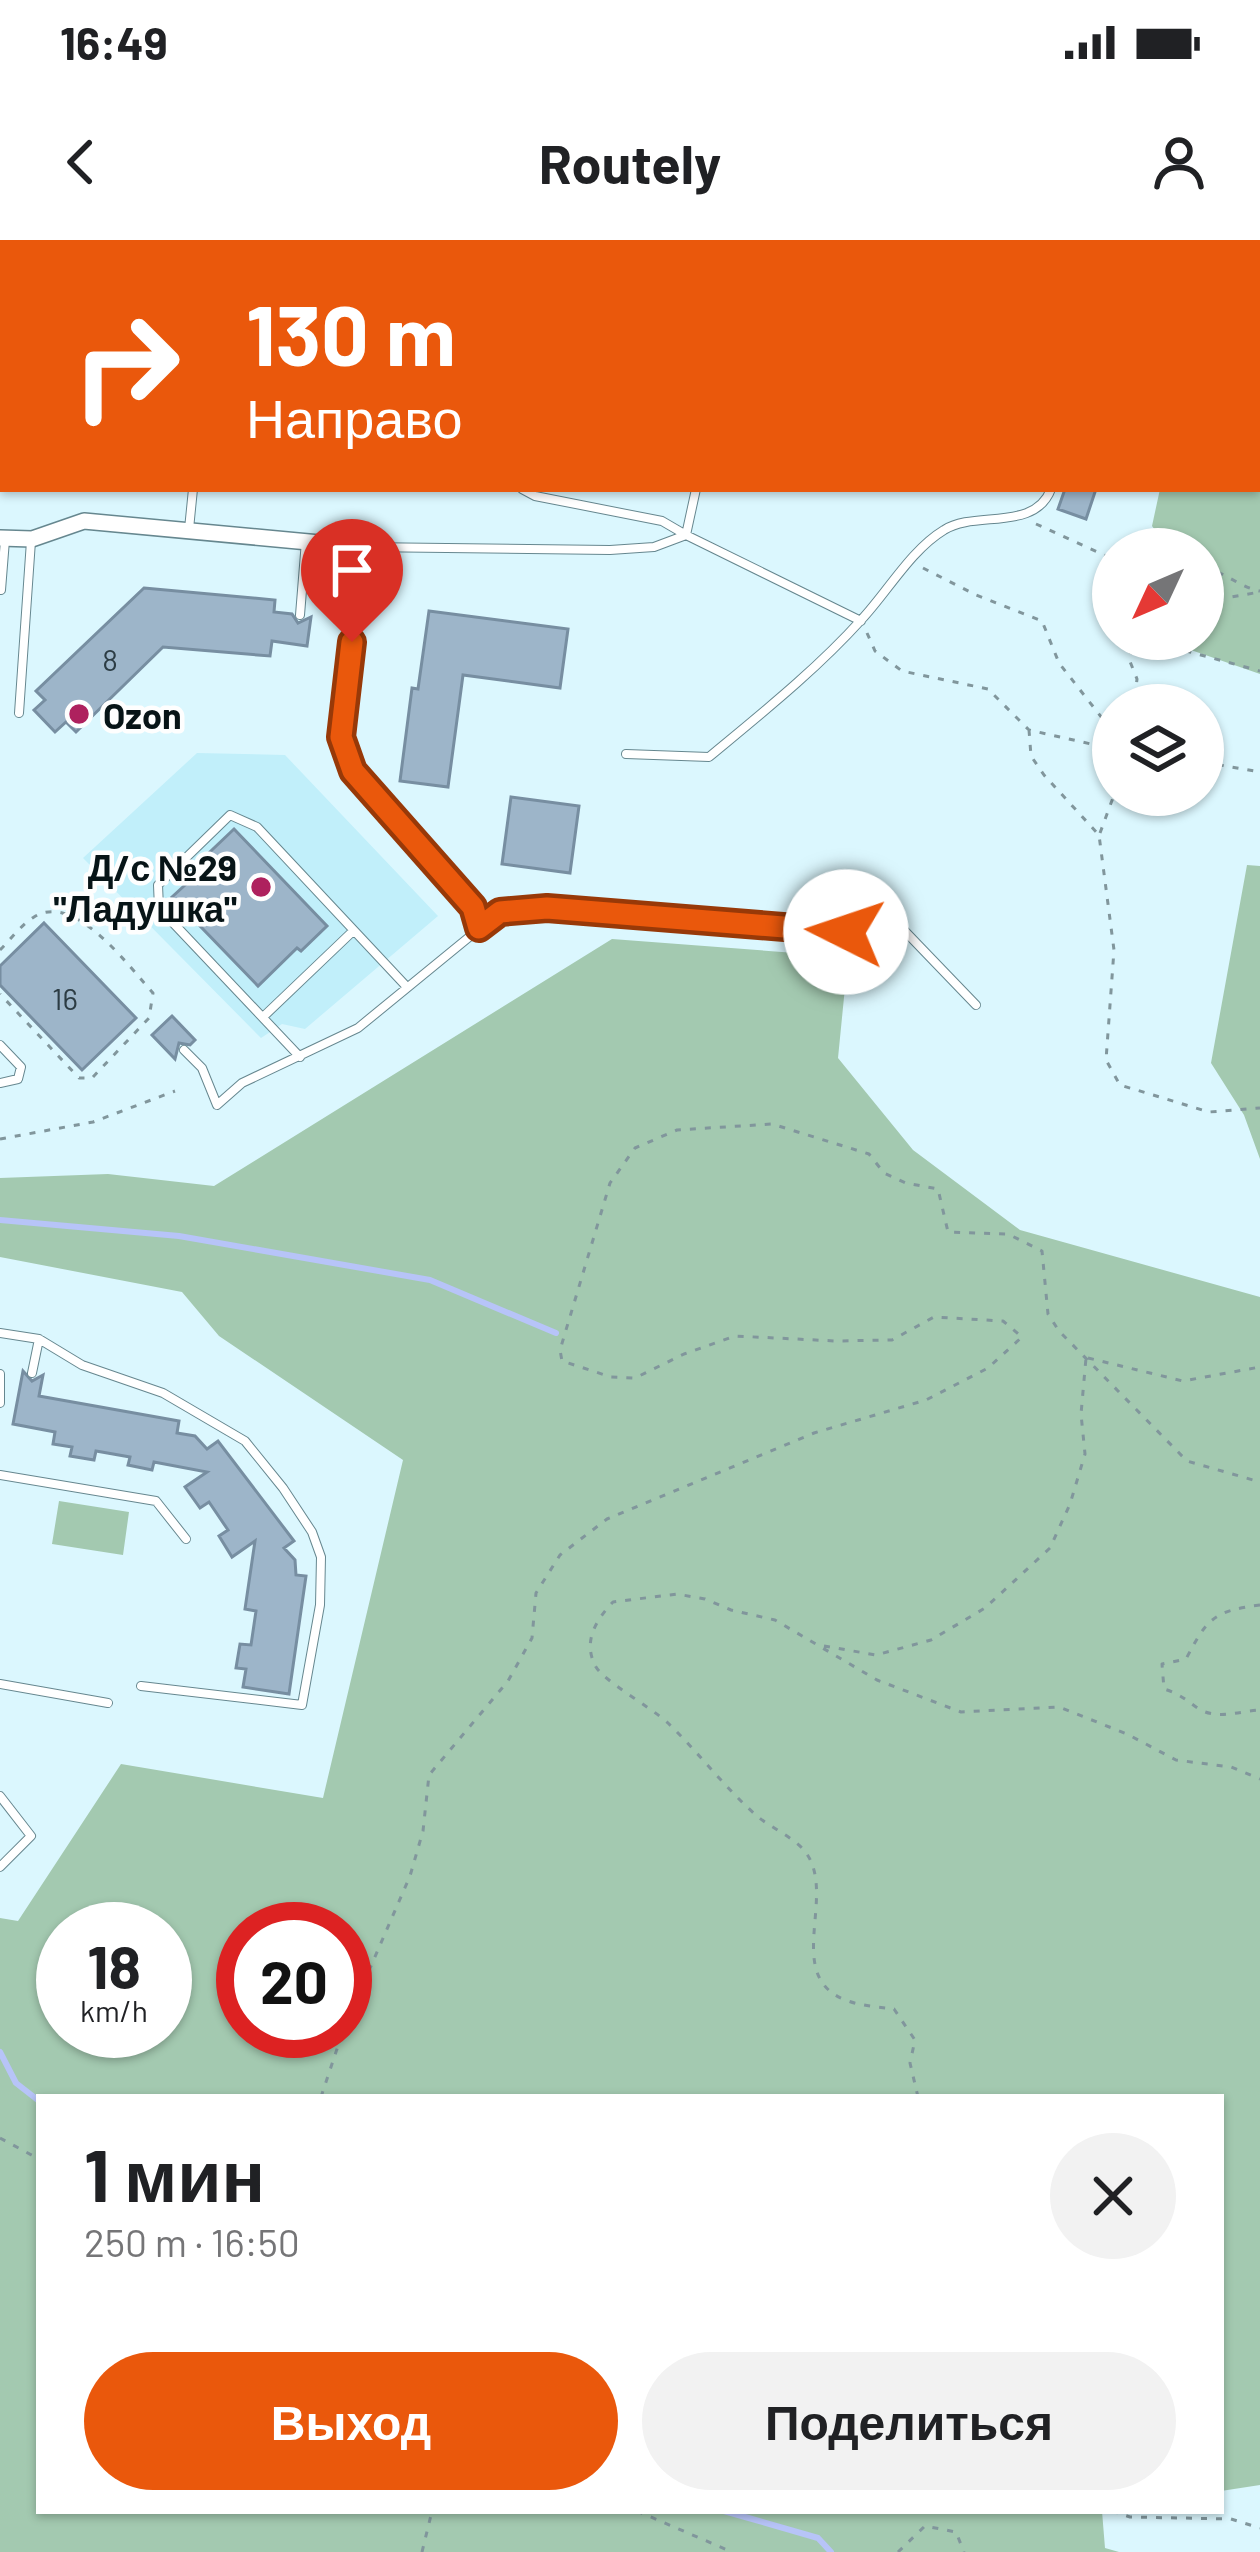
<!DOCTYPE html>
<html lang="ru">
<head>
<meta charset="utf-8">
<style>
  :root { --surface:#fff; --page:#f2f2f2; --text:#202124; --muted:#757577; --accent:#ea580c }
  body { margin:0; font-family:Barlow,sans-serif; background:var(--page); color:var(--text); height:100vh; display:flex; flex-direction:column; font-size:45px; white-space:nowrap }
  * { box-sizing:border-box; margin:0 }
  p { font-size:39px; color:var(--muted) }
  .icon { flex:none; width:66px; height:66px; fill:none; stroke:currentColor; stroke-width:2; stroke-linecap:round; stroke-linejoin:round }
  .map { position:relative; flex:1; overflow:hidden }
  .sheet { position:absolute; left:36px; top:1854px; width:1188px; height:420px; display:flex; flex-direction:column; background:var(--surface); border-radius:0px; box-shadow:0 3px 9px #0004 }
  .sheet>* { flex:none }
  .top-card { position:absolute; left:0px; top:0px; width:1260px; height:252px; box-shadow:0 3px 9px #0004; background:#ea580c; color:#fff; overflow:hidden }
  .needle { width:78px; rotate:226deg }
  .fabs { position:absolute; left:1092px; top:288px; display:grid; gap:24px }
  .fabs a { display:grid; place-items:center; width:132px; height:132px; border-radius:50%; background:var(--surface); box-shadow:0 3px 9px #0004; font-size:60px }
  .speed { position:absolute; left:36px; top:1662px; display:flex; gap:24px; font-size:60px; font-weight:700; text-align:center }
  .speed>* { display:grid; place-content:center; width:156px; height:156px; border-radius:50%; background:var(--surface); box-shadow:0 3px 9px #0004; line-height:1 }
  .speed small { font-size:30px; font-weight:400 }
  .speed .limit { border:18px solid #d22; background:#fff; color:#111 }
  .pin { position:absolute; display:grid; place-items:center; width:102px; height:102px; color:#fff; margin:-123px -51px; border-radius:50% 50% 50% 0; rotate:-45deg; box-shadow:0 0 12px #0007 }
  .pin .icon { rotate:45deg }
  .me { position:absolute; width:132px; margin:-66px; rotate:274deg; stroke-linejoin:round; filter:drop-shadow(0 0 9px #0008) }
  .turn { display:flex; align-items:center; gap:42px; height:252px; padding:0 48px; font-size:54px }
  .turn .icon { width:156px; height:156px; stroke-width:2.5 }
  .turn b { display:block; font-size:84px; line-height:102px }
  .round { display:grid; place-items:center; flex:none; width:126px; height:126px; border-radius:63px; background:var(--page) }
  .headline { display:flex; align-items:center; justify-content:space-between; height:204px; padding:0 48px }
  h1 { font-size:72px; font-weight:700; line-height:90px }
  .primary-button { display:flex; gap:24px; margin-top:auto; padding:24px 48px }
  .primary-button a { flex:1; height:138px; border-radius:72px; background:var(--accent); color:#fff; font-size:48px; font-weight:700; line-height:138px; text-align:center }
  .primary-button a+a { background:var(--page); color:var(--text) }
  .status { display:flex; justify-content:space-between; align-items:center; height:84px; padding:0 60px; background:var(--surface); direction:ltr }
  .status svg { height:33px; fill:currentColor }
  header { display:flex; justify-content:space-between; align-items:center; height:156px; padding:0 48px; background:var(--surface); font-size:54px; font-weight:700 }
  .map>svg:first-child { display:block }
  .built { fill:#c1effa }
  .green { fill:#a3c9b0; fill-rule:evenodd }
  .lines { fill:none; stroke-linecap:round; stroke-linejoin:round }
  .stream { stroke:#b7c4f8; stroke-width:6 }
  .building { fill:#9db5c9; stroke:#778ea1; stroke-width:3 }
  .service-casing { stroke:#66878f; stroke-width:10 }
  .minor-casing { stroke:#66878f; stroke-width:18 }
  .path { stroke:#81969c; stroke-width:3; stroke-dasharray:6 9; stroke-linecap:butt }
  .service { stroke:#fff; stroke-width:8 }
  .minor { stroke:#fff; stroke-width:15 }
  .route-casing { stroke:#983908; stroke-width:30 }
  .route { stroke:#ea580c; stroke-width:21 }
  .poi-dot { fill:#ae215e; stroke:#fefefe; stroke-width:4.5 }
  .labels { text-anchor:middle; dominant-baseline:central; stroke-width:9; stroke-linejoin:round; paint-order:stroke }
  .number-label { font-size:30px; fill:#2c3c44 }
  .poi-label { font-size:36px; font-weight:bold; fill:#071417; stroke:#fefefe; text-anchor:start }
</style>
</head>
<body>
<div class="status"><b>16:49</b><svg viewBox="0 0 49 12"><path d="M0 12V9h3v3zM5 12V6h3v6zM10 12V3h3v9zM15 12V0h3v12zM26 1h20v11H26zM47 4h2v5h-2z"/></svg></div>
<header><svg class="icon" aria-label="back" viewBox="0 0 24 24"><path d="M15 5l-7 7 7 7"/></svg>Routely<svg class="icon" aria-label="person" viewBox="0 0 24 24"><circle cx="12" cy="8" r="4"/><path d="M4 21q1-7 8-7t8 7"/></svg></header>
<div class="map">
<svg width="1260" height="2312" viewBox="0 0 1260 2312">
  <rect width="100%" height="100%" fill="#dbf7fe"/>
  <path class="built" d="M197 513 285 515 438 676 305 789 282 784 261 798 83 618Z"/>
  <path class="green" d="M1171 0H1260V434L1188 409 1196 399H1203V390L1217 372 1203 354V309H1169L1152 286 1160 249H1257V3H1169Z
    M1247 625 1260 626V919L1244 875 1211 823Z
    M612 699 848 717 838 818 913 910 1020 990 1260 1057V2245L1221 2251V1857H39V2271H1102L1105 2308 1119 2312H0V1678L18 1681 121 1524 323 1558 403 1220 219 1096 182 1052 0 1017V938L108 934 214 946ZM165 1689V1791H63V1689ZM345 1689V1791H243V1689Z
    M59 1261 129 1272 123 1315 52 1304Z"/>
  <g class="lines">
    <path class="stream" d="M0 980 179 996 430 1040 556 1093
      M0 1812 16 1843 39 1861
      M724 2271 818 2298 831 2312"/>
  </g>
  <path class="building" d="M1065 249H1096L1086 279 1058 269Z
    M144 348 275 360 274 372 292 374 298 383 311 377 307 406 272 401 270 416 163 407 76 492 66 482 55 492 34 470 45 460 36 451Z
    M429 371 568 389 560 448 463 435 448 547 400 541 412 448 418 449Z
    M511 557 579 566 570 633 502 624Z
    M234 589 327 686 301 711 297 708 258 746 172 657 197 634 192 629Z
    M44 683 136 778 82 830 0 745V726Z
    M172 776 195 800 190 805 179 803 175 819 152 795Z
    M23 1131 32 1141 43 1135 39 1156 179 1181 177 1193 195 1196 207 1209 218 1201 294 1301 284 1308 295 1320 296 1335 306 1336 289 1454 243 1447 246 1429 236 1428 240 1404 251 1405 256 1371 245 1369 255 1301 232 1317 219 1296 228 1290 209 1262 200 1268 185 1247 207 1232 154 1222 152 1230 128 1225 130 1217 96 1211 94 1220 70 1216 72 1207 53 1204 55 1192 13 1184Z"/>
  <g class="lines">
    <defs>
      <path id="service" d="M760 0 770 3
        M143 3 144 0
        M266 3 267 0
        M409 3V0
        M603 3V0
        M705 3V0
        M1140 3 1141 0
        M522 249 535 256 662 281 686 295 696 249
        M189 289 193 249
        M1 350 5 300
        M300 375 306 301
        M19 473 31 301
        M626 514 709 517C762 473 816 430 862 379 888 351 911 310 944 290 975 270 1035 292 1051 249
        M479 688 500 672 546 668 846 692 899 685 976 765
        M263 777 352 692
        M0 805 21 827 18 839 0 843
        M184 810 202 828 217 865 242 843 358 788 479 689 473 667 354 531 341 497 362 307 610 310 654 307 686 295 861 381
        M300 817 159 668 158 645 230 575 257 587 406 746
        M0 1093 39 1099 82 1125 163 1153 245 1201 283 1248 312 1292 321 1317 320 1365 302 1465 141 1446
        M32 1133 39 1099
        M0 1134V1163
        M0 1235 156 1261 186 1299
        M0 1444 108 1463
        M0 1556 31 1596 0 1627"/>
      <path id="minor" d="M0 298 32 299 84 281 362 307"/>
    </defs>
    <use href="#service" class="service-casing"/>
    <use href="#minor" class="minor-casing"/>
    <path class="path" d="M1241 3 1248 0
      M1036 284 1113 319
      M923 328 976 355 1042 381 1059 423 1113 492
      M1203 329C1226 331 1238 347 1260 351
      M1203 362 1254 353
      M867 393 875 411 902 431 988 449 1029 490 1113 509
      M1122 399 1133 407 1129 419 1137 439 1134 465
      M1142 399 1260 431
      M1029 490 1031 516 1044 535 1099 595 1114 710 1106 820 1120 845 1209 872 1260 868
      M1203 522 1260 532
      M1100 593 1114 555
      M0 710C11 699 21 685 34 677 75 651 129 727 153 753L149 778 92 838H79L0 754
      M0 899 93 882 175 851
      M1088 1118 1183 1141 1260 1127
      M1260 1365C1213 1371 1207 1379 1186 1419L1162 1424 1164 1449C1180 1454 1186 1460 1199 1469 1217 1480 1241 1471 1260 1470
      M824 1406 876 1415 931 1400 985 1368 1050 1308 1070 1264 1085 1214 1081 1174 1086 1118
      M345 1786 410 1636 423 1591 429 1535 508 1441 532 1398 536 1353 560 1315 607 1279 814 1193 926 1160 988 1128 1022 1097 1003 1081 934 1077 892 1100 836 1101 735 1096 684 1114 635 1138 611 1137 562 1121 560 1110 610 943 635 908 677 890 772 884 869 914 884 933 906 943 938 949 948 992 1008 994 1042 1011 1048 1074 1059 1091 1187 1221 1260 1242
      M321 1857 343 1791
      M918 1857 910 1823 915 1800 894 1769C879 1767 862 1766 848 1761 779 1737 842 1650 802 1608 789 1595 770 1587 757 1576 724 1547 699 1513 668 1483 652 1468 604 1441 596 1427 582 1402 596 1380 613 1362L677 1354 705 1359 731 1370 775 1380 877 1440 961 1472 1059 1467 1127 1494 1176 1520 1231 1527 1260 1539
      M0 1898 39 1919
      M637 2271 732 2312
      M1112 2271 1130 2277 1231 2279 1260 2288
      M422 2312 432 2271
      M898 2312 925 2286 956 2292 964 2312"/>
    <use href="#service" class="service"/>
    <use href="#minor" class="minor"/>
  </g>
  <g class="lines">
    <defs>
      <path id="route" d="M352 402 341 497 353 531 473 667 479 688 500 672 547 668 846 692"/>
    </defs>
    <use href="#route" class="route-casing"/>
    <use href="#route" class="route"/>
  </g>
  <g class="poi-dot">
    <circle cx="79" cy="474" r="12"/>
    <circle cx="261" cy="647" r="12"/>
  </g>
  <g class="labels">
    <g class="number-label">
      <text x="110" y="419">8</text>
      <text x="65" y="758">16</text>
    </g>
    <g class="poi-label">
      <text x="103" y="474">Ozon</text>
      <text x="237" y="626" text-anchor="end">Д/с №29<tspan x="237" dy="41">"Ладушка"</tspan></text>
    </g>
  </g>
</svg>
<div class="fabs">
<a><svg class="needle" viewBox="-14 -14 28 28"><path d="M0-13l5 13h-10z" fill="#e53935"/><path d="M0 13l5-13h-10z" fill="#757577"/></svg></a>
<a><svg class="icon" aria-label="layers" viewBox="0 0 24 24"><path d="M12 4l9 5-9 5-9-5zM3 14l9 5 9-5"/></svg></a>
</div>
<div class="speed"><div>18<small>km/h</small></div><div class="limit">20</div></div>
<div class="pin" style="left:352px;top:402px;background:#d93025"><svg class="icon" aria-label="arrive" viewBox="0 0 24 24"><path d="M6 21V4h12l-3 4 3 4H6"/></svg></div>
<svg class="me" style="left:846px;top:692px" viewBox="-20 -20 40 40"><circle r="19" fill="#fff"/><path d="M0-13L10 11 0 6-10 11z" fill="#ea580c"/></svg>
<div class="top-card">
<div class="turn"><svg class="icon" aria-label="right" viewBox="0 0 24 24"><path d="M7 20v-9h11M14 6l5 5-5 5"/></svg><div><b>130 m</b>Направо</div></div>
</div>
<section class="sheet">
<div class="headline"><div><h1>1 мин</h1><p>250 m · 16:50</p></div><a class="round"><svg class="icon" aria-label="close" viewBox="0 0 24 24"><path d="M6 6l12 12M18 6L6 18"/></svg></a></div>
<div class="primary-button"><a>Выход</a><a>Поделиться</a></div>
</section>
</div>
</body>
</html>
